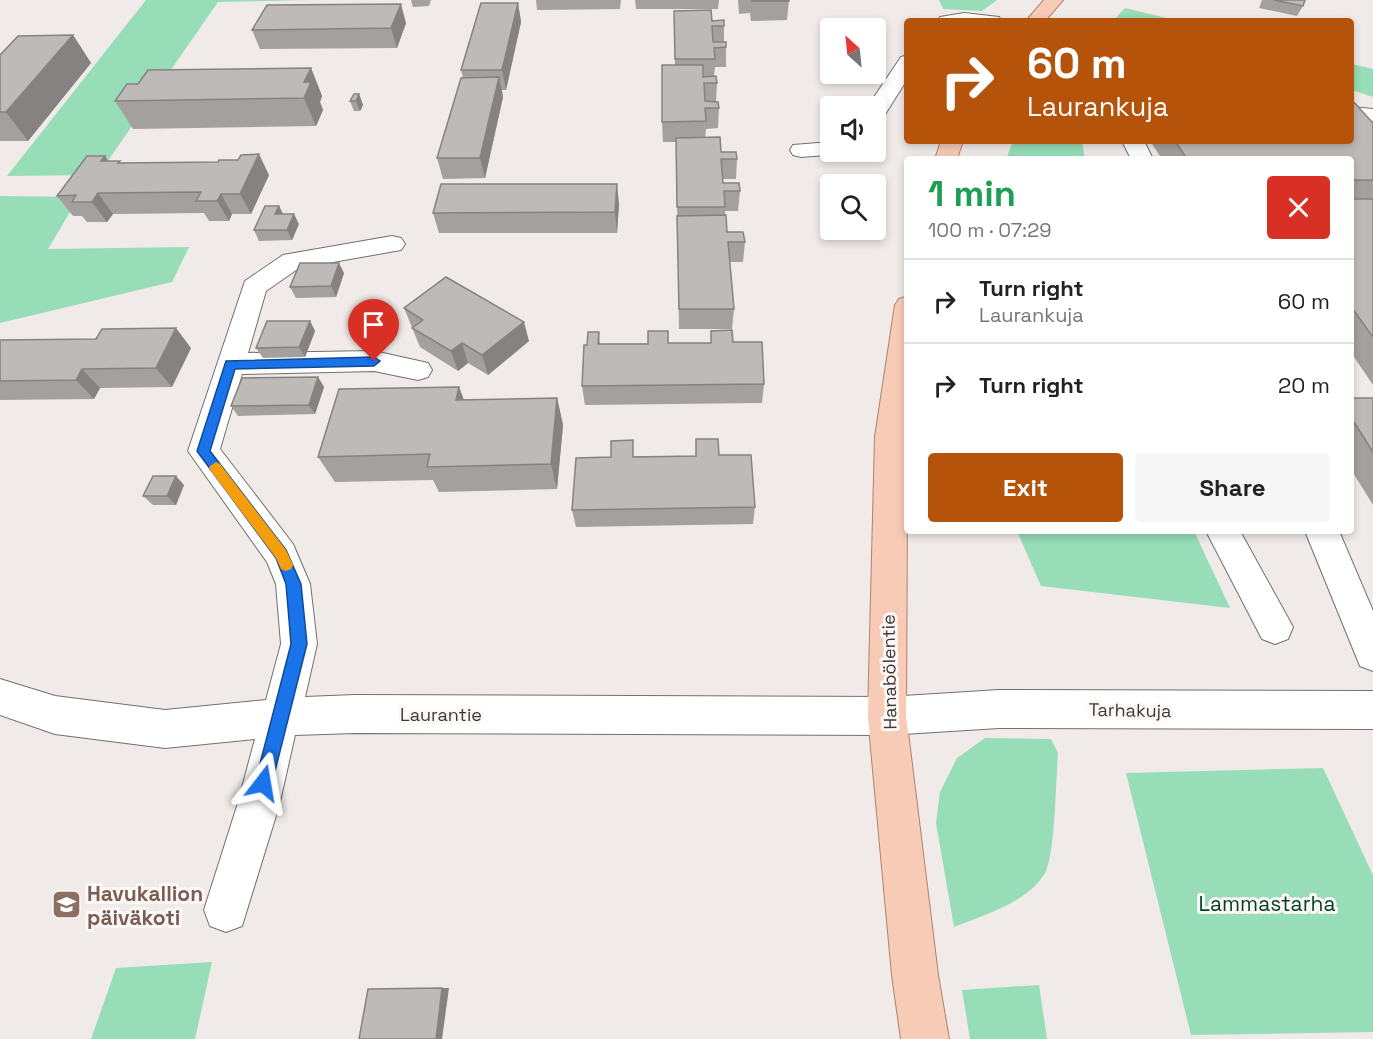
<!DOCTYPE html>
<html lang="en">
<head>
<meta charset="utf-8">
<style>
  :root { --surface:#fff; --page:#f6f6f6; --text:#222; --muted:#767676; --line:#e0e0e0; --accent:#b45309 }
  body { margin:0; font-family:"Space Grotesk",sans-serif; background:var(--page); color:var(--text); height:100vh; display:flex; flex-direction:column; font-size:22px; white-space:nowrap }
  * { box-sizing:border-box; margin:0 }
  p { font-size:20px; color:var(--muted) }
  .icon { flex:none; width:33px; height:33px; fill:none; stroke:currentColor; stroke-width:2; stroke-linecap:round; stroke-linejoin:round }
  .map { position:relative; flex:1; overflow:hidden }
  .details { position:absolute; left:904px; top:156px; width:450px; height:378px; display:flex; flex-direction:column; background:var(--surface); border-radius:6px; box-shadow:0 3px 9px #0003 }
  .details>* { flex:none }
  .guide { position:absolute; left:904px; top:18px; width:450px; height:126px; border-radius:6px; box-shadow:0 3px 9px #0003; background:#b45309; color:#fff; overflow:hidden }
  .needle { width:39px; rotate:333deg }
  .tools { position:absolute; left:820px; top:18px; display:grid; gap:12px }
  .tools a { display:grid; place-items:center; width:66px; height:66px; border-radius:6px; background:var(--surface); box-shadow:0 3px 9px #0003; font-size:30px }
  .pin { position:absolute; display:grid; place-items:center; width:51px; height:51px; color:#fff; margin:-62px -26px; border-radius:50% 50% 50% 0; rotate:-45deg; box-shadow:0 0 6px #0007 }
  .pin .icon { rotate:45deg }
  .me { position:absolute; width:66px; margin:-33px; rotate:14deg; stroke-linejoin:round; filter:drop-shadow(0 0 4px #0008) }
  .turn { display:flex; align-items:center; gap:21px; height:126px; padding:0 24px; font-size:27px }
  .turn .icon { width:78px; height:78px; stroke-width:2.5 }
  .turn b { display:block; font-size:42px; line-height:51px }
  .round { display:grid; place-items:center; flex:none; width:63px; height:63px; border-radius:6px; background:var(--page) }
  .headline { display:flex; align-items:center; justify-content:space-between; height:102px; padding:0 24px }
  h1 { font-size:36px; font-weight:600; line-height:45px; color:#1e9e55 }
  .primary-button { display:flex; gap:12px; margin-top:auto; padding:12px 24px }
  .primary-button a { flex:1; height:69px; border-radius:6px; background:var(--accent); color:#fff; font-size:24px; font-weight:600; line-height:69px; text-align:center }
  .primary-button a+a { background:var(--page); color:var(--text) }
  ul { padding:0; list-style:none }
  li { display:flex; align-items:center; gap:18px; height:84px; padding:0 24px; border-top:2px solid var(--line) }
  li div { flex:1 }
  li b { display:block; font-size:22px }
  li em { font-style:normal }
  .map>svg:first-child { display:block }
  .green { fill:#96ddb8 }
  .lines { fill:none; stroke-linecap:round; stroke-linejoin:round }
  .minor-casing { stroke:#736f6d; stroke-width:2 }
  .major-casing { stroke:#b1816b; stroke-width:2 }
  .minor { fill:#fff; fill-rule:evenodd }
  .major { fill:#f7cbb6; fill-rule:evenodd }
  .wall { fill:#a3a09e }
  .shaded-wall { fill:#858281 }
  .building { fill:#bebab8; stroke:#858281; stroke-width:1.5 }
  .route { fill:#1a73e8; stroke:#114b97; stroke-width:1.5 }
  .slow { fill:#f59e0b }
  .labels { text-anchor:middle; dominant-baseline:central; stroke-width:6; stroke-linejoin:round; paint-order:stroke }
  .street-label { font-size:18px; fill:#3b3939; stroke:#fdf8f6 }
  .near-education-label { font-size:21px; font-weight:bold; fill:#785e54; stroke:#fdf8f6; text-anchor:start }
  .near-park-label { font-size:21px; fill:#003f27; stroke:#fdf8f6 }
</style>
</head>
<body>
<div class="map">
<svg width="1373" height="1039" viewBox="0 0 1373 1039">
  <rect width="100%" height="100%" fill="#f0ebe9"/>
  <path class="green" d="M146 0H309L218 2 98 175 7 176Z
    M939 0H997L982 11 943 9Z
    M1125 8 1179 21H1113Z
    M1352 64 1373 69V97L1352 90Z
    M1013 141H1082L1085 159H1006Z
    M0 196 79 197 48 249 189 247 172 282 0 323Z
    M1017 531H1194L1230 608 1041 586Z
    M985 738 1051 739 1058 753C1056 777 1055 856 1045 873 1027 903 984 915 954 927L936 823 940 792 957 758Z
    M1323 768 1373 875V1032L1191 1035 1126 773Z
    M212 962 195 1039H91L116 968Z
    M1039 985 1047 1039H970L962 990Z"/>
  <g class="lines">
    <defs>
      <path id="minor" d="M964 13 999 17 1001 21H938L940 17Z
        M908 55V78L884 116 876 117V106H868L901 57Z
        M1352 107 1373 109V121L1352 119Z
        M1122 141H1144L1153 159H1131Z
        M831 142V152H840L839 154 801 157 793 155 790 150 793 145Z
        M392 236 401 238 405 244 401 250 299 268 266 291 248 353 374 351 428 363 432 370 428 377 418 380 374 371 242 374 220 449 293 544 310 584 317 644 305 697 355 695 887 697 999 690 1373 691V729L999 728 887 735 355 733 295 735 279 806 242 926 226 932 210 926 204 910 237 806 255 739 165 748 55 734 0 715V679L55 696 165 710 266 700 281 644 276 584 267 562 188 451 245 281 283 255Z
        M1206 531H1240L1293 627 1288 639 1275 644 1262 639Z
        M1305 531H1339L1373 611V671L1360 666Z"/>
      <path id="major" d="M1044 0H1063L1045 21H1026Z
        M941 141H963L957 159H935Z
        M908 296 906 716 938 975 949 1039H901L892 975 868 716 875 437 895 305 899 299Z"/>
    </defs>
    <use href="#minor" class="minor-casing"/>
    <use href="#major" class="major-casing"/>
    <use href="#minor" class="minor"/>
    <use href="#major" class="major"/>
  </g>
  <path class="wall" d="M411 0H431L429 6 413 7Z
    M536 0H621L620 9 537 10Z
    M635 0H719L718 9H636Z
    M738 0H789L787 20 751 21 750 13 739 14Z
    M1262 0H1305L1303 6 1297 16 1259 8Z
    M518 3 521 22 506 90H502L503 97 485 178 443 179 437 158 463 78 461 70Z
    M674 11 712 21 724 26V42L726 47V67H715L714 76 717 83 716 102 719 108 718 128 706 129 705 138 721 152 737 159 736 179H723V183L740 191 738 211H725L727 232 745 242 743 262H730L734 309 732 329H679L676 142H663L662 122 675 65Z
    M406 23 397 48 260 49 252 30Z
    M73 35 91 63 28 141H0V55Z
    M311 68 322 96 320 102 323 110 316 126 133 129 115 101Z
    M359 94 363 105 360 111H354L350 101Z
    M1373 123V385L1352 354V159H1162L1150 141H1352Z
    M108 161 122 163 269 175 251 214H232L229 221H209L204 213 113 214 107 222H87L82 216H73L57 196Z
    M619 204 617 233H439L433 213Z
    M279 206 283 214 299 224 292 240 259 241 254 230Z
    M344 273 336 297 296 298 290 287Z
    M404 308 529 341 488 375 468 363 458 371 420 347Z
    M310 321 315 331 305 357 263 358 256 348Z
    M711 331 733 342 764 384 762 403 585 405 582 386 587 345 599 332 600 344 711 343Z
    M0 340 191 348 172 387 100 388 94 399 0 400Z
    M318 377 324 387 315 414 238 416 231 406Z
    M459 387 464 400 557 398 563 425 557 489 439 492 433 480 335 482 318 457Z
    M1352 398H1373V505L1352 471Z
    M696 439 719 455 755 507 753 524 576 527 572 510 635 456H696Z
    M184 485 176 505H153L143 496Z"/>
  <path class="shaded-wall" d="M518 3 521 22 506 90 502 70Z
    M401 4 406 23 397 48 391 28Z
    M73 35 91 63 28 141 6 112Z
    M311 68 322 96 320 102 323 110 316 126 304 98V82Z
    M499 77 503 97 485 178 480 158Z
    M359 94 363 105 360 111 356 101Z
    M259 154 269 175 251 214 240 194Z
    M105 156 118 176 101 161Z
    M617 184 619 204 617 233 615 212Z
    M98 193 113 214 107 222 92 202Z
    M221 194 232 214 229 221 217 201Z
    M279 206 284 216 275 214Z
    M294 214 299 224 292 240 287 230Z
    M339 263 344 273 336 297 331 286Z
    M310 321 315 331 305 357 299 347Z
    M524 322 529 341 488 375 482 355Z
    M176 328 191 348 172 387 156 368Z
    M462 343 468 363 458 371 451 351Z
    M82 369 100 388 94 399 76 380Z
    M318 377 324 387 315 414 309 405Z
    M459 387 469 414 456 400Z
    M557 398 563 425 557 489 551 464Z
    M176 476 184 485 176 505 167 496Z
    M442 988H449L442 1039H436Z"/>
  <path class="building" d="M752 0H789V1H752Z
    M1274 0H1305L1303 6Z
    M481 3H518L502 70H461Z
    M401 4 391 28 252 30 267 5Z
    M711 10 712 21 724 20V26H712L713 42H726V47L714 48 715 59H675L674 11Z
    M73 35 6 112H0V55L18 36Z
    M662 65H703V77L716 76 717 83H704L705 101 718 102 719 108H705L706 121 662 122Z
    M311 68 304 82H311L304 98 115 101 127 84H138L148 70Z
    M499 77 480 158H437L461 78Z
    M354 94H359L356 101H350Z
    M1352 100 1373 123V180H1352V159H1187L1175 141H1352Z
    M720 137 721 152H736L737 159H721L723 183H739L740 191H724L725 207H677L676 138Z
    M259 154 240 194H221L217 201H196L201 192 98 193 92 202H72L76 195 57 196 87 156H105L101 161H120L118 163 218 162 219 160H238L241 155Z
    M441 184H617L615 212 433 213Z
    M1352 199H1373V337L1352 308Z
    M265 206H279L275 214H294L287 230H254Z
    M726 215 727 232H743L745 242H728L734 309H679L677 216Z
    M300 263H339L331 286 290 287Z
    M446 277 524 322 482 355 462 343 451 351 412 328 423 320 404 308Z
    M267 321H310L299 347 256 348Z
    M176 328 156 368 82 369 76 380 0 381V340L96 339 102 329Z
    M732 330 733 342H762L764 384 582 386 584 345H587L588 332H599L598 344H648V331H668V343H711V331Z
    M318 377 309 405 231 406 242 378Z
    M459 387 456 400 557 398 551 464 427 467 430 454 318 457 339 389Z
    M1352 398H1373V452L1352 419Z
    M696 439H718L719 455H751L755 507 572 510 576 458 611 457V441L633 440V457L696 456Z
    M153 476H176L167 496H143Z
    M442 988 436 1039H359L368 989Z"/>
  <path class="route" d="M374 357 380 361 374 366 235 369 210 451 286 550 301 584 307 644 272 783 269 789 263 792 257 789 255 783 291 644 286 584 276 558 197 451 226 361Z"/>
  <path class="slow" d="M216 462 220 464 286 550 293 565 291 569 286 571 281 569 276 558 211 471 209 467Z"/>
  <defs>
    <symbol id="school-square" viewBox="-11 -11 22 22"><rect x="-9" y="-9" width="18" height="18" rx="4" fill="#8d6e63" stroke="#fdf8f6"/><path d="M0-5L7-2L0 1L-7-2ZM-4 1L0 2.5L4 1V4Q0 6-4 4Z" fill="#fff"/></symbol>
  </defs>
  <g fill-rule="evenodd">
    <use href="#school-square" x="50" y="888" width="33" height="33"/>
  </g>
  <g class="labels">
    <g class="street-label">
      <text transform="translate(889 672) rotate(-91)">Hanabölentie</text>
      <text transform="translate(1130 710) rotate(1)">Tarhakuja</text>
      <text x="441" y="714">Laurantie</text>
    </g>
    <g class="near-education-label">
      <text x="87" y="893">Havukallion<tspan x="87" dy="24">päiväkoti</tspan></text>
    </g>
    <g class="near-park-label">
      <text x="1267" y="903">Lammastarha</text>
    </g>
  </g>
</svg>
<div class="tools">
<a><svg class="needle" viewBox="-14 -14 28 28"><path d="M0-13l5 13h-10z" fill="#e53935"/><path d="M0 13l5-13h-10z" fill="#767676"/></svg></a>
<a><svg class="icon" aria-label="sound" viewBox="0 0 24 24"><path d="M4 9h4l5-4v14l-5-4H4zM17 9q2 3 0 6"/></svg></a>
<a><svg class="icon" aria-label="search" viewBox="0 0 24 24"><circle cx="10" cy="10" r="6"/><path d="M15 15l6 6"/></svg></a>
</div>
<div class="pin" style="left:374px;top:361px;background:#d93025"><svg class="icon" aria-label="arrive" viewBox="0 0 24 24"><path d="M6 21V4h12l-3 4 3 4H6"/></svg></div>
<svg class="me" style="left:263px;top:783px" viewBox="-20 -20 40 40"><path d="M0-17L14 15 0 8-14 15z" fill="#1a73e8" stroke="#fff" stroke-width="4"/></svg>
<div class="guide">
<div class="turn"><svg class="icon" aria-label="right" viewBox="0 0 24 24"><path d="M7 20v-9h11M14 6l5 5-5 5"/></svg><div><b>60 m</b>Laurankuja</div></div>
</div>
<section class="details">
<div class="headline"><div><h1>1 min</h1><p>100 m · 07:29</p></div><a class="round" style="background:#d93025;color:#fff"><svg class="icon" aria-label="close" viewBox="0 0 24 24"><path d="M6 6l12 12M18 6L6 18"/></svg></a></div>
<ul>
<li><svg class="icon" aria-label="right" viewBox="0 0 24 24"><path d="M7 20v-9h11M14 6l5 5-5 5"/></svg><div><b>Turn right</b><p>Laurankuja</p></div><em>60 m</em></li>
<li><svg class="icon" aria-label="right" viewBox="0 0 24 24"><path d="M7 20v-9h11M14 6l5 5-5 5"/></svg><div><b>Turn right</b></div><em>20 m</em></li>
</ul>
<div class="primary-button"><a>Exit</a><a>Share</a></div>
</section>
</div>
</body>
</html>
